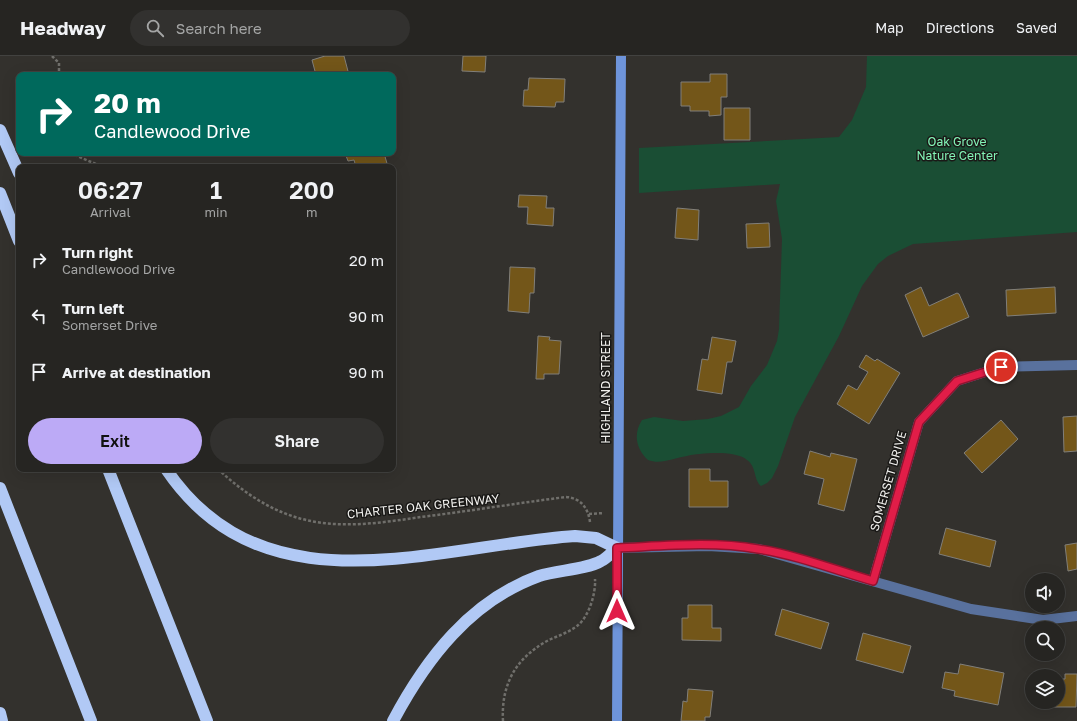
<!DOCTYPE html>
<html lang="en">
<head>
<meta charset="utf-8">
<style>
  :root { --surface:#262522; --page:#32312f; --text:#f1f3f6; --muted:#a4a5a5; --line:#424240; --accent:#bcaaf6 }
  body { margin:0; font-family:"Golos Text",sans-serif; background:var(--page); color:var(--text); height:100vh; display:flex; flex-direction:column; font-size:15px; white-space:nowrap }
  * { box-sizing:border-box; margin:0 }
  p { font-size:13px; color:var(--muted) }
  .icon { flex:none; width:22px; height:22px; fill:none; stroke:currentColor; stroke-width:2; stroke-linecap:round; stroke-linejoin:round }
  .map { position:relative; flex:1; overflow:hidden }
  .drawer { position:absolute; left:16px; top:108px; width:380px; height:308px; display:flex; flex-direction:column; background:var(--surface); border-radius:8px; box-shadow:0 4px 16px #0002,0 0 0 1px var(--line) }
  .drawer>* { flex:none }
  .hud { position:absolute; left:16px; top:16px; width:380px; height:84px; border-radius:8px; box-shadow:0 4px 16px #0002,0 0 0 1px var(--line); background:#00695c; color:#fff; overflow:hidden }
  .tools { position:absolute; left:1025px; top:517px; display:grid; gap:8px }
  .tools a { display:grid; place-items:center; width:40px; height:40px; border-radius:50%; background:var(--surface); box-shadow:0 4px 16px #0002,0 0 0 1px var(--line); font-size:20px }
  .pin { position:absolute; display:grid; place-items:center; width:34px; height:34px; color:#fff; margin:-17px; border:2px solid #fff; border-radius:50%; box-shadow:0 1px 4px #0007 }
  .me { position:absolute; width:44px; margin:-22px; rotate:0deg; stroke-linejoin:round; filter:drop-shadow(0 0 3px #0008) }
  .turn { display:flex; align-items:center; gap:14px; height:84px; padding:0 12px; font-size:18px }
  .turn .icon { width:52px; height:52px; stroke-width:2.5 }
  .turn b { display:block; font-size:28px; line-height:34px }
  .eta { display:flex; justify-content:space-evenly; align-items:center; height:68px; text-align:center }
  .eta b { font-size:24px; font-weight:600; line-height:28px }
  .primary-button { display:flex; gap:8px; margin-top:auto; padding:8px 12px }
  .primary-button a { flex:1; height:46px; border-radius:24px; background:var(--accent); color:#111; font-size:16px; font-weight:600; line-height:46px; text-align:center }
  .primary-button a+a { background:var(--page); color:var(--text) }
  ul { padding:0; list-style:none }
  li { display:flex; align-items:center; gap:12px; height:56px; padding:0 12px }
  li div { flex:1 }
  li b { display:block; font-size:15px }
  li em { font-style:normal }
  header { display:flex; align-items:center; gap:24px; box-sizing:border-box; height:56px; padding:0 20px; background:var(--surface); border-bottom:1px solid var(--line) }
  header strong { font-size:19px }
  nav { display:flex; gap:22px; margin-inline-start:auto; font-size:14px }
  .search { width:280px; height:36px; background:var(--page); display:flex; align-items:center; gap:10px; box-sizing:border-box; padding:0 14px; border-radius:22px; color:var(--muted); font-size:15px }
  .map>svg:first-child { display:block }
  .green { fill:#1a4e34 }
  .building { fill:#735619; stroke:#817f7a }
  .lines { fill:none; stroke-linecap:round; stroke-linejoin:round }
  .path { stroke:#706f6b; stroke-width:2.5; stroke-dasharray:3 2; stroke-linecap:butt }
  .minor { stroke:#59719d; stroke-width:10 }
  .secondary { stroke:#6e94da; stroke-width:10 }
  .motorway { stroke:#b1c9f5; stroke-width:12 }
  .route-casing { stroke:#92132f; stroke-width:10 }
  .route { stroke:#e11d48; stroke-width:7 }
  .labels { text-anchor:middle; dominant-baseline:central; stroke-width:3; stroke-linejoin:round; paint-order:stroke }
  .park-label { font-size:12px; fill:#83f5b7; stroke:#1a1917 }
  .street-label { font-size:12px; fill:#f1f0ed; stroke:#1a1917 }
</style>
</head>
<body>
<header>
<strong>Headway</strong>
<div class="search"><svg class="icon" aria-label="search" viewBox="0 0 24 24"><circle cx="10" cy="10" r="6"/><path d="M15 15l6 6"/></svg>Search here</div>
<nav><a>Map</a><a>Directions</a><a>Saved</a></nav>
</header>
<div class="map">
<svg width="1077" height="665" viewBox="0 0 1077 665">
  <rect width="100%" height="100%" fill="#33312d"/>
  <path class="green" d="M867 0H1077V176L913 188 888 200 878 208 862 230 839 280 795 361 778 410 772 422 767 427 761 430C753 423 757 411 747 404 735 394 701 397 687 400 673 402 661 409 648 404 636 393 633 378 642 364L654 361 683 365 708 363 721 360 739 351 751 330 767 309 777 285 779 273 782 183 776 145 780 128 639 137V92L839 81 852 64 866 31Z"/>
  <path class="building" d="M325 0H344L349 19H316L312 4Z
    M463 0H486L485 16 462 15Z
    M710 18H727V41H721V59L709 60V55H690V50H681V26H710Z
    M529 22 565 23 564 46H556L555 51 523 50 524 34H528Z
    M724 52H750V84H724Z
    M345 97H384L388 111H356L354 104 348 105Z
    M519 139 547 140 546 152H554L553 170 527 168 528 151H518Z
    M677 152 699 154 698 184 675 182Z
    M769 167 770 191 747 192 746 168Z
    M510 211 535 212 534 237H530L529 257 508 255Z
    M921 231 929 250 957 237 959 238 969 261 923 281 905 239Z
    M1055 231 1056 257 1007 260 1006 234Z
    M538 280 550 281 549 284 561 285 559 318H544V323H536Z
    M712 281 736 285 732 306H727L722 338 697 334 702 303 708 304Z
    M866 299 875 305 877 303 900 317 869 368 837 348 848 329 857 334 868 316 859 311Z
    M1077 360V395L1064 396 1063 361Z
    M1001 364 1018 383 982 417 964 397Z
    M810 395 830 401 831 397 857 403 844 455 818 448 824 423 804 418Z
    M689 413H710V425H728V451H689Z
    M946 472 996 485 990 511 939 498Z
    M1077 487V513L1068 515 1065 489Z
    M688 549H712V572H721V585L682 584V562H688Z
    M782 553 829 567 821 593 775 579Z
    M863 577 911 590 903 617 856 604Z
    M960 608 1004 617 998 649 954 640 955 635 942 632 945 616 958 618Z
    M1065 618H1077L1076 651H1049V646H1058V623H1065Z
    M688 633 713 635 710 661H705V665H681L683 645 687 646Z"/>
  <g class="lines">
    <path class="path" d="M52 0 59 7V19
      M70 97 103 111
      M218 413C239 433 266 452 295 461 336 474 380 467 421 461 470 455 518 447 566 441 581 442 588 452 590 466
      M589 458 604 457
      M503 665C501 629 515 603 547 585 557 580 568 577 577 570 589 561 596 537 595 523"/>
    <path class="minor" d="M617 492 708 490 759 493 971 553 1043 564 1077 560
      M873 525 919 366 957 325 1001 311 1077 309"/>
    <path class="secondary" d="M617 665 621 0"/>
    <path class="motorway" d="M0 74 19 117
      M0 137 19 185
      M108 413 207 665
      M166 413C264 558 434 490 575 480L596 482 617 492C612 496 607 502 601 505 585 514 557 514 539 520 470 545 426 603 393 665
      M0 432 91 665
      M0 657 2 665"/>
  </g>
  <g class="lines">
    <defs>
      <path id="route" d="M617 555V492C663 490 712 485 758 493 797 499 835 514 873 525L919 366 957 325 1001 311"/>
    </defs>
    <use href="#route" class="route-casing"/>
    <use href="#route" class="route"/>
  </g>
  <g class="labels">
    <g class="park-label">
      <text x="957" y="85">Oak Grove<tspan x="957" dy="14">Nature Center</tspan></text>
    </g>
    <g class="street-label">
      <text transform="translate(605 332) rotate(-90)">HIGHLAND STREET</text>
      <text transform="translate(888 425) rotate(-74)">SOMERSET DRIVE</text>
      <text transform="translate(423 450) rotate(-6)">CHARTER OAK GREENWAY</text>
    </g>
  </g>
</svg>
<div class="tools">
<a><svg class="icon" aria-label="sound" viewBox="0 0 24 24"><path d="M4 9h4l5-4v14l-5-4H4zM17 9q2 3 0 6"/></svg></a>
<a><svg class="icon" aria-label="search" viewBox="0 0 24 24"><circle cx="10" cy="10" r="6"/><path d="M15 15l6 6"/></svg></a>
<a><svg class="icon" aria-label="layers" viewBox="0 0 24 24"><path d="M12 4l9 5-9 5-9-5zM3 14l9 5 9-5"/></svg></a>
</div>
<div class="pin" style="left:1001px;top:311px;background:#d93025"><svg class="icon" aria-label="arrive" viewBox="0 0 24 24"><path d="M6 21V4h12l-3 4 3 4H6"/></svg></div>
<svg class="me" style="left:617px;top:555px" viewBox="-20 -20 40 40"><path d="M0-17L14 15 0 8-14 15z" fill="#e11d48" stroke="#fff" stroke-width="4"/></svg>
<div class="hud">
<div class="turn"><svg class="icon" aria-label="right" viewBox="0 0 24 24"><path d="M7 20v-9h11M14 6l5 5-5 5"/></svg><div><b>20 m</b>Candlewood Drive</div></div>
</div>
<section class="drawer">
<div class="eta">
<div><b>06:27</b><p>Arrival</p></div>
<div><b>1</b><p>min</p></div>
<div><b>200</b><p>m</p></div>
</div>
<ul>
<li><svg class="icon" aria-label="right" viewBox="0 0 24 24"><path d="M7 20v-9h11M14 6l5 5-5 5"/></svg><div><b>Turn right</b><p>Candlewood Drive</p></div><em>20 m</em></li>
<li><svg class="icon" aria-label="left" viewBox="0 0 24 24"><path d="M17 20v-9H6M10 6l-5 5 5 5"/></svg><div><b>Turn left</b><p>Somerset Drive</p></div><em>90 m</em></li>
<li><svg class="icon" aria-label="arrive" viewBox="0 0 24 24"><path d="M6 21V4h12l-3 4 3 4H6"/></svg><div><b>Arrive at destination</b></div><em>90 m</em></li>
</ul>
<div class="primary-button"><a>Exit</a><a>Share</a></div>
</section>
</div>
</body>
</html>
